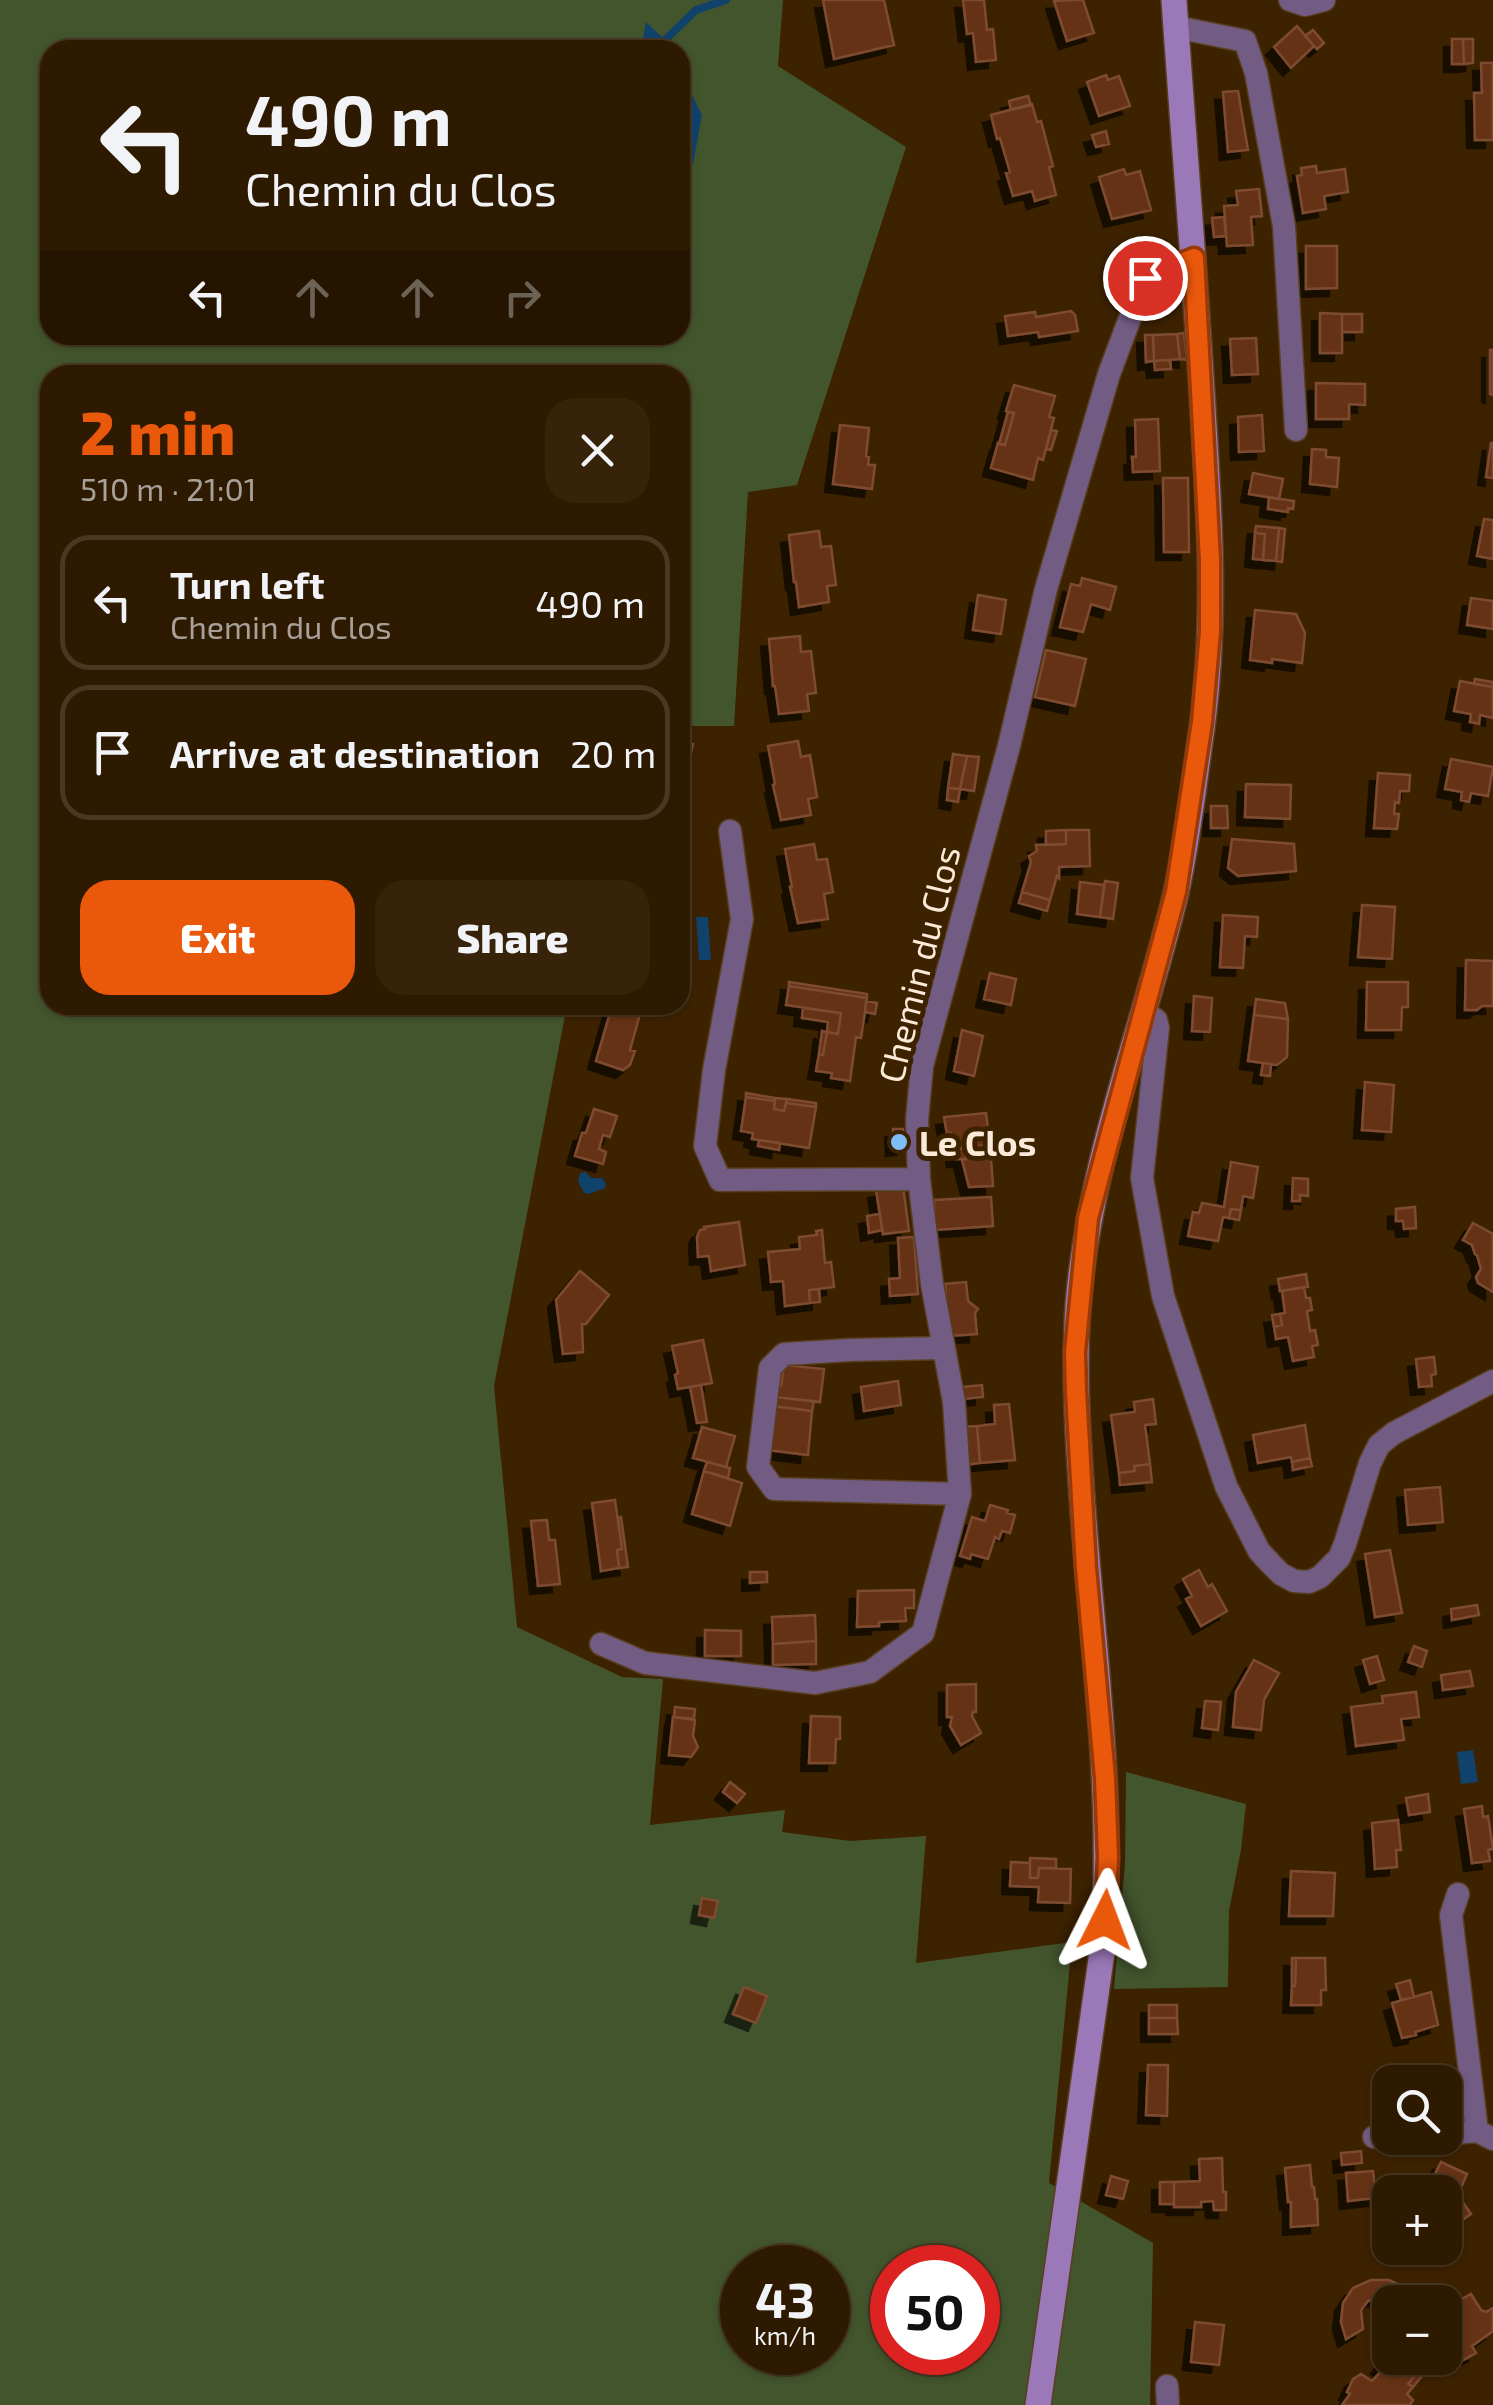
<!DOCTYPE html>
<html lang="en">
<head>
<meta charset="utf-8">
<style>
  :root { --surface:#2e1a00; --page:#36230a; --text:#f1f3f6; --muted:#a7a199; --line:#493822; --accent:#ea580c }
  body { margin:0; font-family:"Exo 2",sans-serif; background:var(--page); color:var(--text); height:100vh; display:flex; flex-direction:column; font-size:38px; white-space:nowrap }
  * { box-sizing:border-box; margin:0 }
  p { font-size:32px; color:var(--muted) }
  .icon { flex:none; width:55px; height:55px; fill:none; stroke:currentColor; stroke-width:2; stroke-linecap:round; stroke-linejoin:round }
  .map { position:relative; flex:1; overflow:hidden }
  .drawer { position:absolute; left:40px; top:365px; width:650px; height:650px; display:flex; flex-direction:column; background:var(--surface); border-radius:30px; box-shadow:0 2px 8px #0004,0 0 0 2px var(--line) }
  .drawer>* { flex:none }
  .banner { position:absolute; left:40px; top:40px; width:650px; height:305px; border-radius:30px; box-shadow:0 2px 8px #0004,0 0 0 2px var(--line); background:#2e1a00; color:var(--text); overflow:hidden }
  .fabs { position:absolute; left:1372px; top:2065px; display:grid; gap:20px }
  .fabs a { display:grid; place-items:center; width:90px; height:90px; border-radius:20px; background:var(--surface); box-shadow:0 2px 8px #0004,0 0 0 2px var(--line); font-size:50px }
  .speed { position:absolute; left:720px; top:2245px; display:flex; gap:20px; font-size:50px; font-weight:700; text-align:center }
  .speed>* { display:grid; place-content:center; width:130px; height:130px; border-radius:50%; background:var(--surface); box-shadow:0 2px 8px #0004,0 0 0 2px var(--line); line-height:1 }
  .speed small { font-size:25px; font-weight:400 }
  .speed .limit { border:15px solid #d22; background:#fff; color:#111 }
  .pin { position:absolute; display:grid; place-items:center; width:85px; height:85px; color:#fff; margin:-42px; border:5px solid #fff; border-radius:50%; box-shadow:0 2px 10px #0007 }
  .me { position:absolute; width:110px; margin:-55px; rotate:3deg; stroke-linejoin:round; filter:drop-shadow(0 0 8px #0008) }
  .turn { display:flex; align-items:center; gap:35px; height:210px; padding:0 40px; font-size:45px }
  .turn .icon { width:130px; height:130px; stroke-width:2.5 }
  .turn b { display:block; font-size:70px; line-height:85px }
  .lanes { display:flex; align-items:center; height:95px; padding:0 40px; background:#0003; justify-content:center; gap:50px; direction:ltr }
  .lanes .off { opacity:.35 }
  .round { display:grid; place-items:center; flex:none; width:105px; height:105px; border-radius:30px; background:var(--page) }
  .headline { display:flex; align-items:center; justify-content:space-between; height:170px; padding:0 40px }
  h1 { font-size:60px; font-weight:800; line-height:75px; color:var(--accent) }
  .button { display:flex; gap:20px; margin-top:auto; padding:20px 40px }
  .button a { flex:1; height:115px; border-radius:30px; background:var(--accent); color:#fff; font-size:40px; font-weight:800; line-height:115px; text-align:center }
  .button a+a { background:var(--page); color:var(--text) }
  ul { padding:0; list-style:none }
  li { display:flex; align-items:center; gap:30px; height:135px; margin:0 20px 15px; padding:0 20px; border:5px solid var(--line); border-radius:30px }
  li div { flex:1 }
  li b { display:block; font-size:38px }
  li em { font-style:normal }
  .map>svg:first-child { display:block }
  .green { fill:#43552d; fill-rule:evenodd }
  .water { fill:#11426b }
  .lines { fill:none; stroke-linecap:round; stroke-linejoin:round }
  .stream { stroke:#11426b; stroke-width:8 }
  .building { fill:#663112; stroke:#7d4c32; stroke-width:2.5; filter:url(#shadow) }
  .street-casing { stroke:#583e1e; stroke-width:25 }
  .secondary-casing { stroke:#583e1e; stroke-width:28 }
  .street { stroke:#725c84; stroke-width:22 }
  .secondary { stroke:#9b78b8; stroke-width:25 }
  .route-casing { stroke:#983908; stroke-width:25 }
  .route { stroke:#ea580c; stroke-width:18 }
  .poi-dot { fill:#7fbdf9; stroke:#3d2200; stroke-width:4 }
  .labels { text-anchor:middle; dominant-baseline:central; stroke-width:10; stroke-linejoin:round; paint-order:stroke }
  .street-label { font-size:35px; fill:#fcead8; stroke:#3d2200 }
  .poi-label { font-size:35px; font-weight:bold; fill:#fcead8; stroke:#3d2200; text-anchor:start }
</style>
</head>
<body>
<div class="map">
<svg width="1493" height="2405" viewBox="0 0 1493 2405">
  <defs>
    <filter id="shadow"><feDropShadow dx="-8" dy="8" stdDeviation="0" flood-color="#0009"/></filter>
  </defs>
  <rect width="100%" height="100%" fill="#3d2200"/>
  <path class="green" d="M0 0H783L778 66 906 147 797 485 748 492 734 726H680V375H50V1005H567L494 1386 517 1627 622 1677 663 1679 650 1825 785 1810 782 1832 850 1841 926 1836 916 1963 1072 1942 1049 2183 1153 2243 1150 2405H0ZM50 50H680V335H50ZM742 2268H828V2352H742ZM892 2268H978V2352H892Z
    M1126 1772 1246 1804 1241 1850 1229 1911 1228 1987 1114 1989 1125 1863Z"/>
  <path class="water" d="M646 22 665 40 669 50H641Z
    M680 71 702 115 693 164 681 168Z
    M696 917H708L711 960H699Z
    M585 1172 592 1178H602L606 1184 605 1188 589 1194 584 1193 578 1181 580 1173Z
    M1473 1750 1478 1782 1461 1784 1457 1752Z"/>
  <g class="lines">
    <path class="stream" d="M665 40 696 10 726 0"/>
  </g>
  <path class="building" d="M823 0H884L894 45 834 59Z
    M963 0H984L987 30 993 29 996 60 976 62 973 33 967 34Z
    M1070 0H1083L1094 33 1067 41 1054 1Z
    M1297 26 1314 46 1291 68 1274 47Z
    M1313 30 1324 43 1317 49 1305 36Z
    M1452 39H1463L1464 64H1452Z
    M1463 39H1473V63L1464 64Z
    M1481 63H1493V140H1475L1474 93H1482Z
    M1106 75 1108 80 1119 76 1130 106 1099 116 1087 82Z
    M1238 91 1248 150 1228 152 1223 92Z
    M1028 96 1031 105 1011 110 1009 101Z
    M1032 104 1037 122 1041 121 1053 166 1049 167 1056 195 1035 201 1032 191 1013 196 1006 173 1010 172 1000 138 997 139 991 115Z
    M1106 131 1109 144 1096 147 1092 135Z
    M1316 166 1317 173 1345 169 1348 192 1324 196 1326 209 1303 213 1297 176 1302 175 1301 168Z
    M1124 169 1126 175 1140 171 1151 210 1112 219 1099 177Z
    M1259 189 1262 216 1251 217 1253 245 1227 246 1224 206 1238 205 1236 191Z
    M1224 217 1226 236 1214 237 1212 218Z
    M1306 246H1337V288L1306 289Z
    M1071 311 1075 315 1078 331 1039 337 1038 332 1008 336 1005 316 1035 312 1036 317Z
    M1320 313 1342 314V353H1320Z
    M1342 314H1362V332H1342Z
    M1184 333 1187 360 1180 359 1177 334Z
    M1177 334 1180 359 1154 361 1153 335Z
    M1145 335H1153L1154 361 1146 362Z
    M1256 338 1258 374 1232 375 1230 339Z
    M1490 350H1493V395L1490 394Z
    M1170 360 1171 369 1155 370 1154 361Z
    M1316 383 1365 384V405L1349 404V419H1316Z
    M1014 385 1055 396 1049 417 1054 418 1043 460 1038 458 1033 480 991 468 998 443 1005 445 1014 413 1006 411Z
    M1008 412 1014 413 1005 445 999 444Z
    M1262 415 1264 451 1239 452 1238 417Z
    M1158 419 1160 471 1133 472 1132 457H1136L1135 420Z
    M840 425 869 428 866 456 869 457 868 465H875L872 489 833 484Z
    M1051 430 1057 431 1051 450 1046 449Z
    M1491 443H1493V478L1486 477Z
    M1312 449 1326 450V457L1339 458 1337 487 1310 484Z
    M1253 473 1283 479 1279 499 1249 494Z
    M1163 478H1188L1189 552H1164Z
    M1269 497 1294 501 1293 509 1288 508V512L1268 509Z
    M1484 519 1493 520V559L1477 556Z
    M1256 526 1279 528 1276 561 1263 560 1265 534 1255 533Z
    M1279 528 1285 529 1282 562 1276 561Z
    M819 531 821 547 831 546 836 585 827 586 829 602 799 607 796 582H794L789 535Z
    M1255 533 1265 534 1263 560 1253 559Z
    M1082 578 1116 587 1110 610 1091 604 1083 632 1060 627 1071 584 1080 586Z
    M978 595 1006 600 1001 634 973 630Z
    M1471 598 1493 601V629L1467 625Z
    M1255 610 1296 614 1305 633 1302 663 1272 659V663L1250 660Z
    M800 636 801 652 811 651 816 693 807 694 809 711 779 714 775 686H773L769 639Z
    M1046 650 1086 659 1075 706 1035 697Z
    M1475 679 1493 682V687L1474 684Z
    M1460 681 1493 687V718L1480 715 1479 724 1470 722 1471 714 1454 711Z
    M798 741 801 757 810 755 817 797 808 799 811 815 781 820 773 785 775 784 768 746Z
    M680 742 693 744 683 790H680Z
    M953 754 967 756 960 789 948 788Z
    M967 756 979 757 974 791 960 789Z
    M1451 759 1493 767 1488 796 1471 793 1469 802 1461 800 1462 792 1445 789Z
    M1378 773 1410 775 1409 791H1400L1399 803 1395 802 1394 814H1399L1397 829 1374 828Z
    M1246 784 1291 785 1290 819 1245 817Z
    M948 788 960 789 958 802 947 800Z
    M1211 806H1227L1228 828H1211Z
    M1066 830H1089L1090 866 1059 867V878L1057 876 1050 900 1022 892 1031 862 1029 856 1037 851 1036 845 1066 844Z
    M1066 830V844L1046 845V831Z
    M1232 839 1294 844 1296 871 1238 876 1228 868Z
    M814 844 817 860 827 859 833 892 824 894 828 919 798 923 790 887H792L785 849Z
    M1105 881 1118 883 1113 919 1100 917Z
    M1080 882 1104 885 1100 917 1077 914Z
    M1022 892 1050 900 1047 911 1019 903Z
    M1362 905 1395 907 1392 959 1358 957Z
    M680 908 690 922 680 929Z
    M1223 915 1258 917 1257 937 1245 936 1243 968 1220 967Z
    M1466 960 1493 961V1006H1482L1477 1010H1465Z
    M990 973 1016 979 1011 1005 984 999Z
    M789 982 867 994V998L789 986Z
    M1367 982H1408V1007H1402L1401 1030H1366Z
    M789 986 867 998 861 1038 856 1037 850 1081 831 1078 832 1073 816 1071 819 1054 823 1055 827 1032 838 1034 841 1013 786 1005Z
    M1194 996 1212 998 1210 1032 1192 1031Z
    M1256 999 1285 1003 1288 1019 1254 1015Z
    M866 1001 877 1003 875 1014 865 1012Z
    M612 1006 640 1014 630 1050 635 1051 630 1065 623 1070 596 1061Z
    M803 1008 841 1013 838 1034 827 1032 828 1022 802 1018Z
    M1254 1015 1288 1019 1287 1057 1277 1065 1248 1061Z
    M962 1030 983 1036 974 1076 954 1071Z
    M822 1031 827 1032 823 1055 819 1054Z
    M1263 1063 1271 1064 1270 1076 1261 1075Z
    M1365 1082 1394 1085 1391 1132 1362 1130Z
    M746 1093 775 1098V1101L746 1097Z
    M746 1097 775 1101 774 1109 784 1111 786 1103 816 1107 809 1148 752 1139 753 1133 741 1131Z
    M775 1098 787 1099 784 1111 774 1109Z
    M787 1099 816 1103V1107L786 1103Z
    M594 1109 617 1116 610 1137 603 1135 599 1149 606 1152 603 1164 575 1156 582 1133H586Z
    M986 1113 990 1145 954 1148 951 1133 947 1134 944 1117Z
    M893 1129H903L904 1147 894 1148Z
    M759 1140 780 1143 779 1150 758 1146Z
    M990 1145 993 1186 969 1187 962 1160 966 1159 964 1149 954 1148Z
    M954 1149H964L966 1159H955Z
    M1231 1162 1258 1167 1253 1198 1243 1196 1241 1210 1231 1209 1229 1218 1223 1217 1218 1241 1188 1236 1193 1212 1199 1213 1202 1203 1224 1207Z
    M1293 1178 1308 1179V1196L1300 1195V1201H1292Z
    M903 1186 909 1231 883 1234 876 1190Z
    M991 1197 993 1226 935 1230 934 1200Z
    M1415 1207 1416 1228 1404 1229 1403 1221H1396V1209Z
    M1231 1209 1241 1210 1239 1220 1229 1218Z
    M880 1214 882 1230 869 1233 867 1216Z
    M739 1222 745 1265 711 1271 709 1256 698 1257 697 1237 700 1230 705 1229 704 1227Z
    M1473 1223 1493 1234V1292L1478 1283 1476 1277 1481 1269 1477 1255 1475 1254 1472 1245 1463 1240Z
    M822 1230 825 1263 831 1262 834 1287 809 1290 810 1303 785 1306 783 1281 771 1282 768 1252 800 1249 799 1237 817 1235 816 1231Z
    M914 1237 918 1294 890 1296 889 1279 900 1278 898 1238Z
    M580 1271 609 1295 586 1324H582L583 1352 563 1354 556 1300Z
    M1306 1274 1308 1287 1280 1291 1278 1279Z
    M966 1282 968 1301 978 1309 975 1313 977 1334 949 1336 945 1284Z
    M1304 1287 1306 1298H1310L1312 1310 1307 1311 1310 1331 1315 1330 1318 1345 1312 1346 1314 1357 1293 1361 1288 1337 1276 1339 1274 1327 1282 1325 1280 1314 1285 1313 1282 1291Z
    M819 1289 820 1302 810 1303 809 1290Z
    M1280 1314 1282 1325 1274 1327 1272 1315Z
    M703 1340 712 1383 678 1389 675 1375 678 1373 672 1346Z
    M1434 1357 1436 1374 1431 1375 1432 1386 1419 1387 1416 1359Z
    M784 1365 824 1369 820 1402 774 1397 775 1385 781 1386Z
    M898 1381 901 1405 864 1411 861 1387Z
    M701 1385 707 1422 697 1423 690 1387Z
    M982 1385 983 1397 963 1399 962 1387Z
    M774 1397 814 1401 812 1411 773 1406Z
    M1153 1399 1156 1424 1145 1425 1150 1464 1134 1466 1135 1471 1119 1473 1111 1415 1135 1412 1134 1402Z
    M1009 1404 1015 1460 980 1463 977 1426 995 1424 994 1405Z
    M772 1406 812 1411 808 1455 767 1450Z
    M1305 1425 1310 1458 1292 1462 1291 1457 1258 1463 1253 1435Z
    M977 1426 980 1463 964 1465 961 1427Z
    M702 1427 735 1436 726 1467 693 1458Z
    M1310 1458 1312 1466 1293 1470 1292 1462Z
    M707 1462 730 1468 728 1478 704 1471Z
    M1150 1464 1152 1482 1120 1485 1119 1473 1135 1471 1134 1466Z
    M704 1471 742 1483 730 1526 692 1514Z
    M1440 1487 1443 1522 1408 1525 1405 1490Z
    M615 1500 622 1549 617 1550 619 1568 601 1571 592 1503Z
    M990 1505 1008 1510 1007 1513 1015 1515 1010 1533 1002 1531 999 1539 995 1537 988 1559 971 1554 970 1559 960 1556 972 1517 985 1521Z
    M621 1517 628 1567 619 1568 617 1550 622 1549 618 1518Z
    M547 1520 549 1540H555L560 1584 538 1586 531 1521Z
    M1390 1550 1402 1613 1375 1617 1365 1554Z
    M1199 1570 1208 1587 1212 1584 1227 1611 1201 1626 1186 1599 1192 1596 1183 1579Z
    M750 1572H767V1582L750 1583Z
    M914 1590V1608H905L906 1621 879 1622V1626L857 1627 858 1591Z
    M1477 1605 1479 1615 1452 1620 1451 1609Z
    M815 1615 816 1641 773 1644 772 1617Z
    M705 1630 741 1631V1656H705Z
    M816 1641V1664L773 1665V1644Z
    M1414 1646 1427 1651 1422 1667 1408 1662Z
    M1377 1656 1384 1680 1370 1684 1363 1660Z
    M1254 1660 1279 1673 1264 1700 1261 1730 1233 1727 1236 1692Z
    M1470 1671 1473 1686 1443 1690 1441 1675Z
    M976 1684V1712H973L972 1716 981 1733 961 1745 950 1726 952 1717H947V1685Z
    M1416 1692 1419 1717 1401 1719 1404 1740 1356 1746 1351 1707 1383 1703 1382 1696Z
    M1205 1701 1221 1702 1218 1730 1202 1728Z
    M675 1707 695 1709 694 1719 674 1717Z
    M811 1716 840 1717V1739H836L835 1763H809Z
    M673 1717 695 1720 693 1736 698 1747 691 1757 669 1755Z
    M730 1782 745 1794 737 1803 723 1792Z
    M1428 1794 1430 1812 1409 1815 1406 1798Z
    M1482 1806 1483 1817 1488 1816 1493 1849 1488 1850 1490 1861 1472 1863 1464 1809Z
    M1398 1820 1401 1850H1396L1397 1867 1375 1869 1372 1823Z
    M1030 1858 1056 1859V1868H1039L1038 1878H1030Z
    M1011 1862 1030 1863V1878H1038L1039 1868 1071 1869 1070 1903 1038 1902 1039 1887 1010 1886Z
    M1291 1871 1335 1873 1333 1916H1289Z
    M702 1898 718 1901 714 1918 699 1915Z
    M1292 1958H1296L1295 1986H1292Z
    M1296 1958H1325L1326 1990H1321V2005H1291L1292 1986H1295Z
    M1410 1980 1414 1997 1401 2000 1396 1984Z
    M744 1987 767 1996 756 2023 733 2014Z
    M1431 1992 1438 2025 1415 2032 1416 2035 1402 2038 1392 2003Z
    M1149 2005H1177V2018H1149Z
    M1149 2018H1177L1178 2034H1149Z
    M1148 2065H1168L1167 2116 1146 2115Z
    M1361 2151 1362 2163 1342 2165 1341 2153Z
    M1222 2158 1223 2192H1226V2210H1214L1213 2201 1201 2202V2207H1174V2182L1200 2181 1199 2159Z
    M1441 2162 1467 2174 1461 2188 1462 2201 1471 2214 1447 2231 1445 2228V2192H1407L1406 2180 1420 2179V2183L1431 2182Z
    M1310 2165 1312 2187H1314L1315 2199H1317L1318 2225 1291 2227V2202H1288L1285 2168Z
    M1373 2171 1376 2198 1348 2201 1346 2173Z
    M1111 2176 1128 2181 1123 2199 1106 2195Z
    M1160 2182H1174V2204H1160Z
    M1371 2280H1389L1406 2288 1394 2302 1375 2298 1368 2301 1361 2310 1363 2329 1346 2339 1341 2322 1343 2303 1353 2288Z
    M1471 2294 1481 2310 1486 2312 1493 2308V2331L1472 2346 1476 2353 1456 2364 1451 2357 1442 2362 1440 2358H1445V2302H1442L1457 2296 1460 2300Z
    M1195 2322 1224 2325 1219 2365 1191 2362Z
    M1387 2356 1391 2358H1409L1421 2368 1408 2384 1413 2387 1407 2394 1413 2400 1410 2405H1342L1350 2394 1347 2392 1353 2379 1361 2374 1372 2381 1383 2369 1379 2366Z
    M1409 2358H1418L1425 2365 1438 2358 1442 2362 1428 2369 1413 2387 1408 2384 1421 2368Z"/>
  <g class="lines">
    <defs>
      <path id="street" d="M1290 0 1305 5 1324 0
        M1176 27 1245 41 1256 73 1284 226 1296 430
        M730 831 742 919 714 1070 705 1146 720 1180 919 1179
        M1144 1012 1156 1020 1158 1028 1142 1178 1163 1296 1226 1486 1259 1551 1271 1564 1281 1574 1294 1581 1309 1582 1320 1577 1339 1558 1345 1544 1370 1463 1379 1445 1394 1433 1493 1381
        M942 1348 850 1350 784 1354 770 1368 758 1467 774 1489 960 1494
        M601 1644 645 1663 815 1683 870 1672 923 1633 960 1494 954 1402 932 1284 919 1179 917 1120 922 1066 1009 746 1046 589 1109 374 1145 278 1194 258
        M1458 1894 1451 1915 1477 2131
        M1445 2134 1477 2131 1493 2139
        M1374 2137 1414 2138
        M1167 2386 1168 2405"/>
      <path id="secondary" d="M1038 2405 1103 1945C1115 1790 1091 1636 1081 1482 1077 1423 1074 1365 1078 1305 1089 1164 1143 1030 1176 893 1188 839 1194 783 1202 728 1217 617 1209 504 1202 393 1194 262 1183 131 1174 0"/>
    </defs>
    <use href="#street" class="street-casing"/>
    <use href="#secondary" class="secondary-casing"/>
    <use href="#street" class="street"/>
    <use href="#secondary" class="secondary"/>
  </g>
  <g class="lines">
    <defs>
      <path id="route" d="M1105 1920 1108 1857 1105 1778 1086 1568 1076 1391 1075 1352 1088 1218 1176 892 1202 722 1210 632V560L1194 258 1145 278"/>
    </defs>
    <use href="#route" class="route-casing"/>
    <use href="#route" class="route"/>
  </g>
  <circle class="poi-dot" cx="899" cy="1142" r="10"/>
  <g class="labels">
    <g class="street-label">
      <text transform="translate(918 964) rotate(-76)">Chemin du Clos</text>
    </g>
    <g class="poi-label">
      <text x="919" y="1142">Le Clos</text>
    </g>
  </g>
</svg>
<div class="fabs">
<a><svg class="icon" aria-label="search" viewBox="0 0 24 24"><circle cx="10" cy="10" r="6"/><path d="M15 15l6 6"/></svg></a>
<a>+</a>
<a>−</a>
</div>
<div class="speed"><div>43<small>km/h</small></div><div class="limit">50</div></div>
<div class="pin" style="left:1145px;top:278px;background:#d93025"><svg class="icon" aria-label="arrive" viewBox="0 0 24 24"><path d="M6 21V4h12l-3 4 3 4H6"/></svg></div>
<svg class="me" style="left:1105px;top:1920px" viewBox="-20 -20 40 40"><path d="M0-17L14 15 0 8-14 15z" fill="#ea580c" stroke="#fff" stroke-width="4"/></svg>
<div class="banner">
<div class="turn"><svg class="icon" aria-label="left" viewBox="0 0 24 24"><path d="M17 20v-9H6M10 6l-5 5 5 5"/></svg><div><b>490 m</b>Chemin du Clos</div></div>
<div class="lanes"><svg class="icon" aria-label="left" viewBox="0 0 24 24"><path d="M17 20v-9H6M10 6l-5 5 5 5"/></svg><svg class="icon off" aria-label="ahead" viewBox="0 0 24 24"><path d="M12 20V5M6 11l6-6 6 6"/></svg><svg class="icon off" aria-label="ahead" viewBox="0 0 24 24"><path d="M12 20V5M6 11l6-6 6 6"/></svg><svg class="icon off" aria-label="right" viewBox="0 0 24 24"><path d="M7 20v-9h11M14 6l5 5-5 5"/></svg></div>
</div>
<section class="drawer">
<div class="headline"><div><h1>2 min</h1><p>510 m · 21:01</p></div><a class="round"><svg class="icon" aria-label="close" viewBox="0 0 24 24"><path d="M6 6l12 12M18 6L6 18"/></svg></a></div>
<ul>
<li><svg class="icon" aria-label="left" viewBox="0 0 24 24"><path d="M17 20v-9H6M10 6l-5 5 5 5"/></svg><div><b>Turn left</b><p>Chemin du Clos</p></div><em>490 m</em></li>
<li><svg class="icon" aria-label="arrive" viewBox="0 0 24 24"><path d="M6 21V4h12l-3 4 3 4H6"/></svg><div><b>Arrive at destination</b></div><em>20 m</em></li>
</ul>
<div class="button"><a>Exit</a><a>Share</a></div>
</section>
</div>
</body>
</html>
